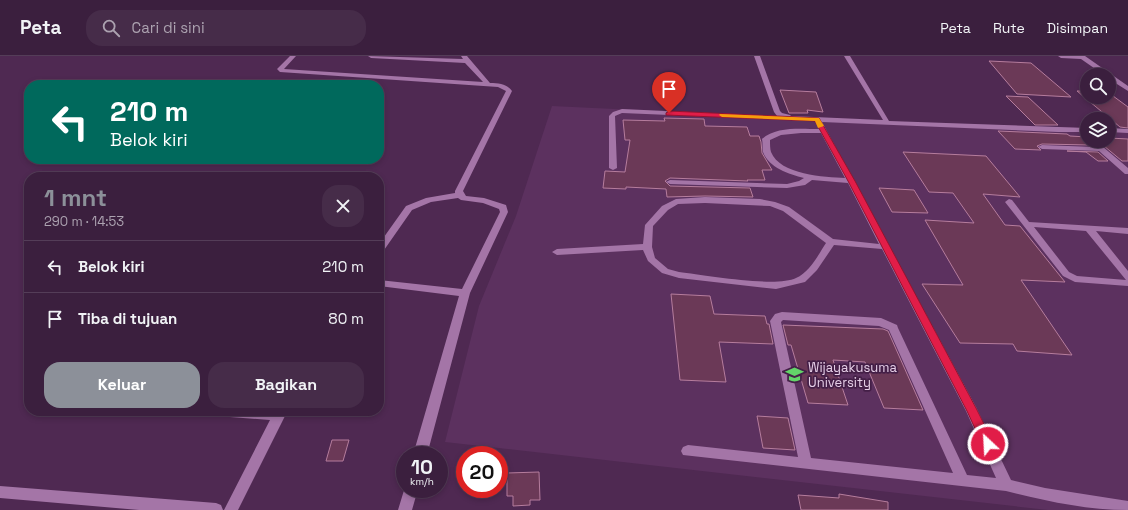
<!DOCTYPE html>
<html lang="id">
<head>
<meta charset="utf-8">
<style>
  :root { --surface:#3b1f3e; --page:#462c49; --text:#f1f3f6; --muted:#aca2b0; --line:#543d58; --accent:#8c9099 }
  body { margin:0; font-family:"Space Grotesk",sans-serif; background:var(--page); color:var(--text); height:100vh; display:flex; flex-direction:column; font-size:15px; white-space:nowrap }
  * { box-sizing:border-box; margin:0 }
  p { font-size:13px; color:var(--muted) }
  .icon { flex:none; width:22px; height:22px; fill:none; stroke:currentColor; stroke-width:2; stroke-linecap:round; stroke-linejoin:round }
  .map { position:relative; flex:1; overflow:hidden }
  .sheet { position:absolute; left:24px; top:116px; width:360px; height:244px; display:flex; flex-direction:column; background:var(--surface); border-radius:16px; box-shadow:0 2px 6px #0003,0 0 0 1px var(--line) }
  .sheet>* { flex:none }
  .top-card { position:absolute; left:24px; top:24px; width:360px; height:84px; border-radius:16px; box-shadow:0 2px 6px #0003,0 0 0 1px var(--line); background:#00695c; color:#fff; overflow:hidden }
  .buttons { position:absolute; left:1080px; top:12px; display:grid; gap:8px }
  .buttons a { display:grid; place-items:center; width:36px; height:36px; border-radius:50%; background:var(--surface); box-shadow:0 2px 6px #0003,0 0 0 1px var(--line); font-size:20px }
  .speed { position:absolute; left:396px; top:390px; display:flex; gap:8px; font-size:20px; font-weight:700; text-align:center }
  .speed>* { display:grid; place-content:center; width:52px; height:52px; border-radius:50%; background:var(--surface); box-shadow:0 2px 6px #0003,0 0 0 1px var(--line); line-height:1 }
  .speed small { font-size:10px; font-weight:400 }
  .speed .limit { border:6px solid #d22; background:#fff; color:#111 }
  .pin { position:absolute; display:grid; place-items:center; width:34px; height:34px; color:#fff; margin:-41px -17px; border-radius:50% 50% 50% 0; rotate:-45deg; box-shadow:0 0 4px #0007 }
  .pin .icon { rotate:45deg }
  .me { position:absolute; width:44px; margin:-22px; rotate:335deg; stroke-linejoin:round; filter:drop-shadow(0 0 3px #0008) }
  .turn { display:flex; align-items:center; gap:14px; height:84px; padding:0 20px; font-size:18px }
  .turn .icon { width:52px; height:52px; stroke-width:2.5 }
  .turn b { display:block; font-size:28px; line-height:34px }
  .round { display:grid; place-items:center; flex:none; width:42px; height:42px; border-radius:16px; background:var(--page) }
  .overview { display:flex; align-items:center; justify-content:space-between; height:68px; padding:0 20px }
  h1 { font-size:24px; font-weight:700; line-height:30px; color:var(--accent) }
  .button { display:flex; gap:8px; margin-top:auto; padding:8px 20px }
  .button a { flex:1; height:46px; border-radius:16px; background:var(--accent); color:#fff; font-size:16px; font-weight:700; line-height:46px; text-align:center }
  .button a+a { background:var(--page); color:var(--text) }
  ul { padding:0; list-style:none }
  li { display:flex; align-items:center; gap:12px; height:52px; padding:0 20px; border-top:1px solid var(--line) }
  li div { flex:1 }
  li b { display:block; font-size:15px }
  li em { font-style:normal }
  header { display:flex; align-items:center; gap:24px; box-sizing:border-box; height:56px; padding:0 20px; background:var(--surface); border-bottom:1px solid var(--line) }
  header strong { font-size:19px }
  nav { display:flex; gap:22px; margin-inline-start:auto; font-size:14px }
  .search { width:280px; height:36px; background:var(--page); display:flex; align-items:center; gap:10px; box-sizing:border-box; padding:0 14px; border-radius:16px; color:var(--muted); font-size:15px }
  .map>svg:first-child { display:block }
  .built { fill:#5c315f }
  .building { fill:#6b3957; stroke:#b67d9d }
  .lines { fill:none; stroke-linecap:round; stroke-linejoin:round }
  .minor { fill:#a475a7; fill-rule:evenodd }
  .route { fill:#e11d48; stroke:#92132f }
  .slow { fill:#f59e0b }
  .labels { text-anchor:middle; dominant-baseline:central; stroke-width:3.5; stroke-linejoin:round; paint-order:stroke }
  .poi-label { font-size:13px; fill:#e6cfe7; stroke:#441f47; text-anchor:start }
</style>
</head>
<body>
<header>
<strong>Peta</strong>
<div class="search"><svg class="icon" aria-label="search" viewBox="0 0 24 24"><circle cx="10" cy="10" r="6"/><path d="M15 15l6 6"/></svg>Cari di sini</div>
<nav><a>Peta</a><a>Rute</a><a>Disimpan</a></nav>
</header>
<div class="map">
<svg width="1128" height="454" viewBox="0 0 1128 454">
  <rect width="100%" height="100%" fill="#4f2952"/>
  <path class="built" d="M552 50 844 64 1087 72V85H1109V73L1128 74V454H1048L445 386 479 250 516 160Z"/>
  <path class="building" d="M989 5 1031 7 1071 41 1017 38Z
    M780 34 816 36 823 56 807 54 808 57H789Z
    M1077 35H1087V41H1109V37L1128 51V72L1120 71Z
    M1006 40 1028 41 1058 69H1035Z
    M664 62 704 63 705 70 747 71 750 80H759L761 86 762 97 772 114H762L765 124H747L748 125 670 122 665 125 670 130 750 132 753 141 705 140 667 141 666 133 626 131V133L603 132 605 115 625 116 630 84H625L623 64 665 65Z
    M998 75 1067 78 1070 80 1087 81 1086 85 1090 89 1042 88 1037 90 1041 94 1015 93Z
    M1109 82 1128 83V105H1122L1098 85H1109Z
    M1067 95 1098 96 1108 105H1098L1086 96Z
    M903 96 986 100 1020 141 983 138 1005 169 1020 170 1065 226 1021 224 1072 299 1017 295 1013 288 960 287 922 228 963 229 925 164 974 167 953 137 929 136Z
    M879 132 914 134 928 157 892 156Z
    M671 238 710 240 714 258 765 260 767 268H769L773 288 719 286 726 326 680 324Z
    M783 269 883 273 888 275 923 354 884 352 865 306 833 304 848 349 808 347 791 289H788Z
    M757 360 788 362 795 394 763 392Z
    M332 384H349L343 405H326Z
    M539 416 540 444H530V449L513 450V440H507V417Z
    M839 438 888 446V454H801L798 439 839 442Z"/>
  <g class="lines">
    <path class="minor" d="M290 0H296L284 13 483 26 465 7 371 2 368 0 463 3 461 0H467L490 27C499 27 507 28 512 35L463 135 466 140 484 142 506 149 508 156 470 237 427 399H413L459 240 379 230V224L462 233 500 156 499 153 483 147 461 144 458 142 431 146 412 154 382 197 379 198V188L406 150 426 142 455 137V135L506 35 498 31 280 16 277 13Z
      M754 0H760L780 55 782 57 790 59 791 60 883 64 844 0H850L889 65 1087 72V76H1058L822 66 976 351 1011 424 1045 432 1128 445V454C1086 454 1046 445 1006 435L683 399 681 395 683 391 688 389 798 401 770 265 775 258 782 256 881 262 897 269 898 272 967 419 996 422 966 355 882 193 834 189 817 214 805 226 776 233 679 222 662 217 648 205 643 194 557 199 552 196 557 193 643 188 645 169 662 150 676 143 705 141 760 143 775 146 789 151 833 183 879 188 848 127 812 124 805 129 787 132 670 128 666 126 670 124 787 128 799 125 804 122C789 118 769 112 763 96 762 92 763 87 762 83 776 70 801 73 819 73L815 65 622 57 615 60 617 112 613 114 609 112V60L613 56 622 53 777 60 774 56ZM801 77H821L845 122C825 121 780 119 771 96 770 93 770 88 770 84L781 79ZM705 147 770 150 783 155 826 187C818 199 810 216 796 222 776 232 705 219 679 216L668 213 655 202 652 191 653 170 668 154 678 148ZM783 264 879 270 889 274 953 417 811 402 781 266Z
      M1058 0H1085L1128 30V35L1109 23V19H1104L1081 3 1061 2Z
      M1109 72 1128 73V77L1109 76Z
      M1088 85H1096L1128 112V118H1125L1099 95 1042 93 1038 91 1042 89 1094 91Z
      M1009 143 1012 144 1029 166 1128 172V178L1096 175 1128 215V230L1075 226 1063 220 1005 146ZM1034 171 1086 175 1126 224 1077 220 1069 216Z
      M211 355H279L283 356 285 360 238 454H224L270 364 217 360 213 359Z
      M0 430 216 447 221 449 223 454H139L0 442Z
      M405 431V433H418L412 454H398Z"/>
  </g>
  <path class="route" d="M669 55 819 62 855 125 976 352 994 388 992 392 988 393 984 392 967 355 848 125 815 65 666 59V57Z"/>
  <path class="slow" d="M720 58 817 62H819L824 70 818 72 815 65 722 61 719 59Z"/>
  <defs>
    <symbol id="university-bare" viewBox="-9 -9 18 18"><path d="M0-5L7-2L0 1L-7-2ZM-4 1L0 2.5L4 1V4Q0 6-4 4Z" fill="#63d469" stroke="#441f47" stroke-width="2.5" paint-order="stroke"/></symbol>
  </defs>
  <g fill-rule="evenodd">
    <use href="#university-bare" x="782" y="306" width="25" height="25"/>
  </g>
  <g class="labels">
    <g class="poi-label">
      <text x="808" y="311">Wijayakusuma<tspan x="808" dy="15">University</tspan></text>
    </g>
  </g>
</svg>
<div class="buttons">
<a><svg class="icon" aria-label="search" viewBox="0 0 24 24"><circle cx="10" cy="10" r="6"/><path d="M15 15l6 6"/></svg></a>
<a><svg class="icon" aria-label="layers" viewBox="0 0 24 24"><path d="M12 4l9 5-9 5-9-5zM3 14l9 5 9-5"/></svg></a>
</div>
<div class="speed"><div>10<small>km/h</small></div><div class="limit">20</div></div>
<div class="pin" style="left:669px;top:57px;background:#d93025"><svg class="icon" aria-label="arrive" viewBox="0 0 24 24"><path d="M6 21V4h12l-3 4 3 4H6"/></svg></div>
<svg class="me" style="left:988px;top:388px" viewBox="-20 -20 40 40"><circle r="17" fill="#e11d48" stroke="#fff" stroke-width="3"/><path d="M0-11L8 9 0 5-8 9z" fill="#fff"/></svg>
<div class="top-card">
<div class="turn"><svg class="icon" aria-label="left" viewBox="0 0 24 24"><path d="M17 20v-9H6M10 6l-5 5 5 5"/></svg><div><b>210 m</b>Belok kiri</div></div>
</div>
<section class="sheet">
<div class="overview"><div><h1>1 mnt</h1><p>290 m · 14:53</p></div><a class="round"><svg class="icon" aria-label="close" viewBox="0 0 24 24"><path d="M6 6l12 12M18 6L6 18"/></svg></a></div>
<ul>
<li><svg class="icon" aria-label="left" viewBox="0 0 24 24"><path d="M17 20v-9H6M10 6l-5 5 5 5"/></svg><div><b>Belok kiri</b></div><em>210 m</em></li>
<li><svg class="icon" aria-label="arrive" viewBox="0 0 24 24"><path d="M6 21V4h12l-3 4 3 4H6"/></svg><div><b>Tiba di tujuan</b></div><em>80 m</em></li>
</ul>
<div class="button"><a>Keluar</a><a>Bagikan</a></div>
</section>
</div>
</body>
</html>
